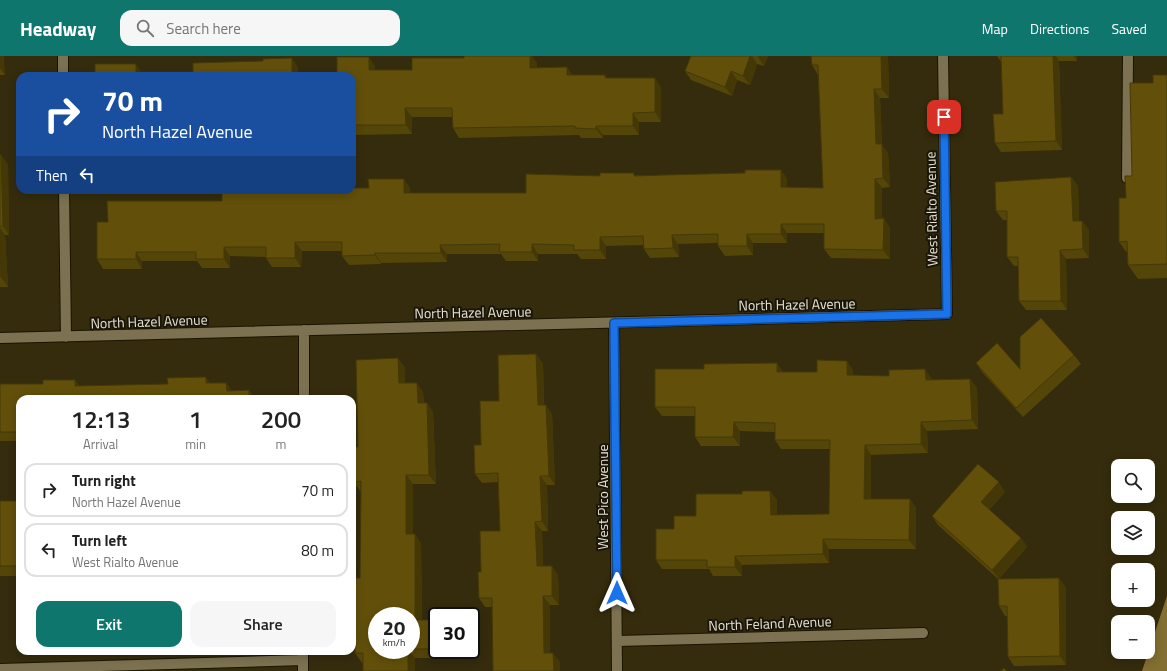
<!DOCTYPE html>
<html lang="en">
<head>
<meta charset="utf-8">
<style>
  :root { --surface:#fff; --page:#f6f6f6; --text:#222; --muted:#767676; --line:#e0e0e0; --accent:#0f766e }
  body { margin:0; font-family:"Titillium Web",sans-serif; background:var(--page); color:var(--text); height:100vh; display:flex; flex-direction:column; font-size:15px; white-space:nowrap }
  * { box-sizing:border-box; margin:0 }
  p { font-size:13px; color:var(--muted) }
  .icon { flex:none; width:22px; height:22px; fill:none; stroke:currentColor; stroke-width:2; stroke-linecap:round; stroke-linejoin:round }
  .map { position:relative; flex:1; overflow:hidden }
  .panel { position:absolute; left:16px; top:339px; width:340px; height:260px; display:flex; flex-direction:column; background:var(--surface); border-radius:12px; box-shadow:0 2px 10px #0003 }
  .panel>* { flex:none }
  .guide { position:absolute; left:16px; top:16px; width:340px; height:122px; border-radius:12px; box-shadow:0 2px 10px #0003; background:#1a4fa0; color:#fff; overflow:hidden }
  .controls { position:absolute; left:1111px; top:403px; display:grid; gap:8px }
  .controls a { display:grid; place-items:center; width:44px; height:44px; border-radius:8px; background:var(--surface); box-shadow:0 2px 10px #0003; font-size:20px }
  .speed { position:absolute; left:368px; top:551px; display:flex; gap:8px; font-size:20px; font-weight:700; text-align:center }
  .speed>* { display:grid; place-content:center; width:52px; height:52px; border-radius:50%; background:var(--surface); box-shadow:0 2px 10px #0003; line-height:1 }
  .speed small { font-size:10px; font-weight:400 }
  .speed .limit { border:2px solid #111; border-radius:6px; background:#fff; color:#111 }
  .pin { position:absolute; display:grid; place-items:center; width:34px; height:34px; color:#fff; margin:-17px; border-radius:8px; box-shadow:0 2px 6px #0006 }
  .me { position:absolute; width:44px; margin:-22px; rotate:0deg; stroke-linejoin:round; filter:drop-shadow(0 0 3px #0008) }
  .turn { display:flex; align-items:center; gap:14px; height:84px; padding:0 20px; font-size:18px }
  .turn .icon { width:52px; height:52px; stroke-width:2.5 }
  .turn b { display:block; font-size:28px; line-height:34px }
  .then { display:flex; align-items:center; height:38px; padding:0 20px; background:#0003; gap:8px; font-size:15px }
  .eta { display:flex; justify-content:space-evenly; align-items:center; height:68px; text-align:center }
  .eta b { font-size:24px; font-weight:600; line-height:28px }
  .primary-button { display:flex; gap:8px; margin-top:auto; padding:8px 20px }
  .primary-button a { flex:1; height:46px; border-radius:12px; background:var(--accent); color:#fff; font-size:16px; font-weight:600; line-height:46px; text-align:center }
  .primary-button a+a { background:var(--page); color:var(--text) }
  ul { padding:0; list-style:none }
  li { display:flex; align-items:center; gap:12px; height:54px; margin:0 8px 6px; padding:0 12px; border:2px solid var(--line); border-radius:12px }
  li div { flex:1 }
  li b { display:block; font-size:15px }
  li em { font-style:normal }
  header { display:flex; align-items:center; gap:24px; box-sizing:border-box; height:56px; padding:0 20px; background:var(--accent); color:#fff }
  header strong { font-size:19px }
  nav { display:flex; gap:22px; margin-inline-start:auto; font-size:14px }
  .search { width:280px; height:36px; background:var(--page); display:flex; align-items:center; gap:10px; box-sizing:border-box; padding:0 14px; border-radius:12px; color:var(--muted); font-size:15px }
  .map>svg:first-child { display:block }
  .water { fill:#826f31 }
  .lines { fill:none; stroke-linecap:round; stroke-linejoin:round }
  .minor-casing { stroke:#1c1400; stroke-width:12 }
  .minor { stroke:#7c7252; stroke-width:10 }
  .wall { fill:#544509; fill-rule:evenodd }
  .shaded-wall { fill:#453807 }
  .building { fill:#62500a; stroke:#453807 }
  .route-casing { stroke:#114b97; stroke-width:10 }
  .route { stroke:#1a73e8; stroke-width:7 }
  .labels { text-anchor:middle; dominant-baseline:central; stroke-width:4; stroke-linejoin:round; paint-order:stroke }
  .street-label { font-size:14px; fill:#e7e2d1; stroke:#191508 }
</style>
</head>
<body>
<header>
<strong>Headway</strong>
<div class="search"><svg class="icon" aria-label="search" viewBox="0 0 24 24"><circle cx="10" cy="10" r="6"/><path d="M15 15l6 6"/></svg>Search here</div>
<nav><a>Map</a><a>Directions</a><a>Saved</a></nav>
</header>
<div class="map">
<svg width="1167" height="615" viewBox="0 0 1167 615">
  <rect width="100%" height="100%" fill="#352c0d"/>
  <path class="water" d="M1167 540V615H1142Z"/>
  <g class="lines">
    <defs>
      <path id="minor" d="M63 0V20
        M1127 122 1128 0
        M64 134 66 281
        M614 267 617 615
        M0 282 947 258 943 0
        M304 343V274
        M617 585 923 577
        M303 595V615
        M0 613 303 604"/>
    </defs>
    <use href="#minor" class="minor-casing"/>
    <use href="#minor" class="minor"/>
  </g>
  <path class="wall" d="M0 0 5 19H0Z
    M691 0H768L764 10 757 8 750 29 737 24 732 40 691 24 685 15Z
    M811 0H888L889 42H880L882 89 888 97 890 131 882 132V163L890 172V203L831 202 824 193V177H787V187H753V199L725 200 718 190V187L678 188 679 201 650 202 644 193 643 189 606 190V203H581L577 198H538V205H506L501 198H447V206L381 207V208L349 209 342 200V195H302L301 211H272L266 202V201L230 200V212H202L197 205H142V213H103L97 203 108 166 222 145 410 132V137H526L600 120 667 119 745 117 781 114 787 123V132H823L818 19 812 9Z
    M997 0H1077V5H1059L1062 94 1001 96 995 87 1003 58 1001 6Z
    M537 7V12L567 11 572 19H605L607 22 661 31V66H639V79H603V82H581L579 79 459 82 453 72V61H412V78L352 79V20H337L375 10V14H412Z
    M1167 19V222L1138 223 1128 209 1127 197 1119 186 1126 142 1132 120Z
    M0 99H1L8 109 9 179H5L8 231H0Z
    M1071 121 1078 130 1079 165H1082L1089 174V202L1066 203 1067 254H1026L1019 245V210H1014L1007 201V164H1003L996 155Z
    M1074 299 1081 308 1023 361 982 316 976 307 1020 313Z
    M398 302 405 312V327L423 336 424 347H427L433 356 436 428H413V478L421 487 422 564H430L436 573 437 602H415L362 607 355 597 360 522 361 435H360L354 426 358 391ZM411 560V594H377Z
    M543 307 544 349 552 358 555 429H547L548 475H542L543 510 558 519 559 549H550V597L560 606V615H493L492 551H485L479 542 481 516 500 475 498 426 482 427 475 418 481 389 499 345Z
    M853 314V319L932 323V324L970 323 977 332 978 373 927 375 928 397 871 399V443H910L916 452V493H829V507L742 509V520H713L709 513H662L656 504 674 473 696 460 742 438 770 435 777 444V459L829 458 830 393H781L775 384V376L740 375V390H701L695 381V360H662L655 351 783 316H817Z
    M75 324 79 330 226 327 232 335 249 334 255 343H20V385H0V328H43Z
    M1005 436 989 454 1021 482 1027 491 999 523 1066 531V609L1014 610 1008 601 1007 560H1005L999 550 998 523 938 469 932 460Z
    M0 445 20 447V520H0Z"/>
  <path class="shaded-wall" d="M0 0H4L5 19 0 12Z
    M530 0H532L537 7V21L530 12Z
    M750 0H752L757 8 750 29 743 20Z
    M758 0H768L764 10 758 1Z
    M881 0H888L889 42 882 33Z
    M1053 0H1056L1059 5 1062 94 1056 85Z
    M1074 0H1077V5Z
    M369 1 375 10 376 23 369 14Z
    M292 2 298 12V20H292Z
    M136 8 142 17 136 16Z
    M567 11 573 20 567 19Z
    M731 15 737 24 732 40 725 31Z
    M655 22 661 31V66L655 56Z
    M874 33 880 42 882 89 888 97 890 131 883 122 876 88Z
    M405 52 412 61V78L406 69Z
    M633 57 639 66V79L633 70Z
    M596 70 603 79V82L596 73Z
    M1 99 8 109 9 179 3 170Z
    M781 114 787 123V141L781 131Z
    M1071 121 1078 130 1079 174 1073 165Z
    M404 123 410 132V146L404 137Z
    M875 123 882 132V172L875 163Z
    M884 162 890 172V203L883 194Z
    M1082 165 1089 174V202L1083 193Z
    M781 168 787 177V187L781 178Z
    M0 172 5 179 8 231 1 221 0 195Z
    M747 178 753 187V199L747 190Z
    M672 179 678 188 679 201 673 192Z
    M600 181 606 190V203L600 194Z
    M295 186 302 195 301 211 295 202Z
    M532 188 538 198V205L532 196Z
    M440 189 447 198V206L441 197Z
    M224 191 230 200V212L224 203Z
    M1060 194 1066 203 1067 254 1061 245Z
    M136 196 142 205V213L136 203Z
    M375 197 381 207V208L375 199Z
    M536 298 543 307 544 358 538 349Z
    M398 302 405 312V336L399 327Z
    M847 305 853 314 854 328 847 319Z
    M777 307 783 316H777Z
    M925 313 932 323V333L926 324Z
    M206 321 212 330 206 327Z
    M970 323 977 332 978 373 972 364Z
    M75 324 82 334 75 330Z
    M226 327 233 336 227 335Z
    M417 327 423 336 424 356 418 347Z
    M249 334 255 343H249Z
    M427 347 433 356 436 428 429 419Z
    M546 349 552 358 555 429 549 420Z
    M734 366 740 375V390L733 381Z
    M921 366 927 375 928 397 921 388Z
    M865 389 871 399V452L864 443Z
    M406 419 413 428V487L406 478Z
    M540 420 547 429 548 475 542 465Z
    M999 426 1005 436 987 456 981 446Z
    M770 435 777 444V468L771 459Z
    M910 443 916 452V493L909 484Z
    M535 466 542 475 543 519 537 510Z
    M415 478 421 487 422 573 415 564Z
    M1021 482 1027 491 999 523 992 514Z
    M823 483 829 493V507L823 498Z
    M735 500 742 509V520L735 511Z
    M552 510 558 519 559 549 552 540Z
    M1059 522 1066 531V609L1060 600Z
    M543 540 550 549V606L544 597Z
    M430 564 436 573 437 602 430 593Z
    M408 594 415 602V615H408Z
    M553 597 560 606V615H554Z"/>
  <path class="building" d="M464 0H530V12L567 11V19H605V22H655V56L633 57V70H596V73L575 72V70L453 72 452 52H405L406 69H352V20H333H337V1H369V14H412V2H464Z
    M691 0H750L743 20 731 15 725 31 685 15Z
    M811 0H881L882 33H874L876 88H882L883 122 875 123V163L884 162 883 194 824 193V168H781V178H747V190H718V178L672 179 673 192 644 193 643 180 600 181V194H574V189L532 188V196H499L500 188 440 189 441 197H375V199L342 200V186H295V202H266V191H224V203H196V196H136V203H97V166H108L107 145H222V134H352V132H369L368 123H404V137H526V118L600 120V117H634V120L667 119 745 117V114H781V131L823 132 818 9H812Z
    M1001 0H1053L1056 85 995 87 993 58H1003Z
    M292 2V20H95V8H136V16H193V7L263 5V3Z
    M1153 19H1167V208L1128 209 1127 185 1119 186V142H1126L1125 120H1132L1130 27H1153Z
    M0 99H1L3 170H0Z
    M1071 121 1073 165H1082L1083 193 1060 194 1061 245H1019L1018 201H1007V155H996L995 126Z
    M0 195 1 221H0Z
    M1041 262 1074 299 1016 352 976 307 997 287 1020 313V281Z
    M536 298 538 349H546L549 420H540L542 465 535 466 537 510H552V540H543L544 597H553L554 615H493L492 542H479L478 516H481L480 475H500L498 417 475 418 474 389H481L480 345H499L498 299Z
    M398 302 399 327H417L418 347H427L429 419H406V478H415V564H430V593H411V560H377V594H408V615H363V597H355V522H360L361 425 354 426V391H358L356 304Z
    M817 304 847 305V319L889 320V314L925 313 926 324 970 323 972 364 921 366V388L865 389 864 443H910L909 484 823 483V498L735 500V511H707V504H656V473H674V460H696V438H742V435H770L771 459 829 458 830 384H775V367L734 366 733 381H695V351H655V313H704V308L777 307V316H817Z
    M206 321V327H226L227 335 249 334V343H20V376H0V328H43V324H75V330L168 328 167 322Z
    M978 408 999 426 981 446 1021 482 992 514 932 460Z
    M0 445H17V447H20V510H0Z
    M1059 522 1060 600 1008 601 1007 550H999L998 523Z
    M1004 612 1007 615H1000Z"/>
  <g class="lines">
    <defs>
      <path id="route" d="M617 537 614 267 947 258 944 61"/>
    </defs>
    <use href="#route" class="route-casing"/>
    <use href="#route" class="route"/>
  </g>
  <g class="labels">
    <g class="street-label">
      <text transform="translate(931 153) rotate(-91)">West Rialto Avenue</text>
      <text transform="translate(797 248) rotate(-1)">North Hazel Avenue</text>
      <text transform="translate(473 256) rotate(-1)">North Hazel Avenue</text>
      <text transform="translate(149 265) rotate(-2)">North Hazel Avenue</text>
      <text transform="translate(602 441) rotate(-90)">West Pico Avenue</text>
      <text transform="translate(770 567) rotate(-2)">North Feland Avenue</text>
    </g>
  </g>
</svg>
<div class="controls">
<a><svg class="icon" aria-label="search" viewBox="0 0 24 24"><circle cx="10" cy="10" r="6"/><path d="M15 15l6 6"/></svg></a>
<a><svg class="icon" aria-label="layers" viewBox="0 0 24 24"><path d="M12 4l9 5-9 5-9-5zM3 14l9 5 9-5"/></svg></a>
<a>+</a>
<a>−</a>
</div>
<div class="speed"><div>20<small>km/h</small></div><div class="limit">30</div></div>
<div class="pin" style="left:944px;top:61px;background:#d93025"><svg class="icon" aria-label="arrive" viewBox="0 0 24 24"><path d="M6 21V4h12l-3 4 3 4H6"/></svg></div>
<svg class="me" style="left:617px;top:537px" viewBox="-20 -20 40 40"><path d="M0-17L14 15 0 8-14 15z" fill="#1a73e8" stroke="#fff" stroke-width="4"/></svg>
<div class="guide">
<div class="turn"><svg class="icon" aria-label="right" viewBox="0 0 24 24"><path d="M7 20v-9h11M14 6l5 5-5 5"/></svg><div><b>70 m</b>North Hazel Avenue</div></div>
<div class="then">Then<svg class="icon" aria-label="left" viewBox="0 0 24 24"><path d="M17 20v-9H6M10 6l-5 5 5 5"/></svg></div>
</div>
<section class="panel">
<div class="eta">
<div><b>12:13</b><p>Arrival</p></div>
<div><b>1</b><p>min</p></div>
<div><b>200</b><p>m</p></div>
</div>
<ul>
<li><svg class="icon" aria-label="right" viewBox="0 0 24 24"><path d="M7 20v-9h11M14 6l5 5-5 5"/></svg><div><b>Turn right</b><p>North Hazel Avenue</p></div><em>70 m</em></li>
<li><svg class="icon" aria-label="left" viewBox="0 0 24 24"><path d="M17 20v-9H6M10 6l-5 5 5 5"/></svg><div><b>Turn left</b><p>West Rialto Avenue</p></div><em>80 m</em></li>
</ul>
<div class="primary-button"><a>Exit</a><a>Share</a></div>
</section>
</div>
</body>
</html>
